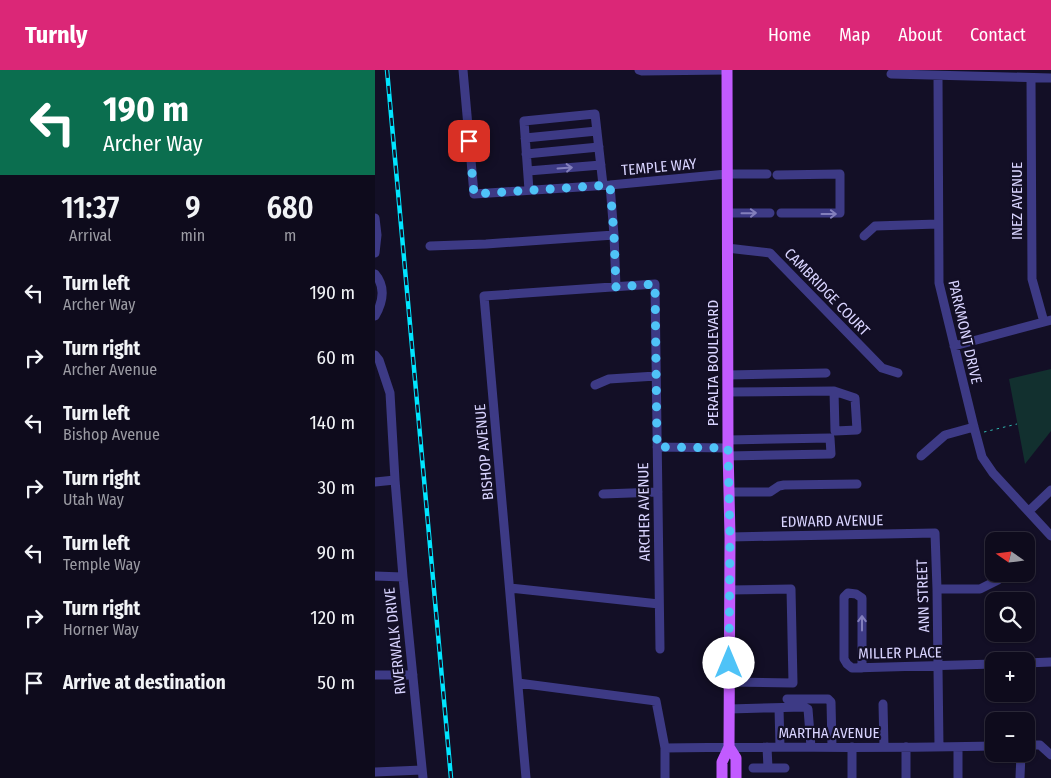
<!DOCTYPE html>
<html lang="en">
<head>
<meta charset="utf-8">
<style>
  :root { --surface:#0e0b1c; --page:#1c1929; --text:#f1f3f6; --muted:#9b9ba3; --line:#2e2b3b; --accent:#db2777 }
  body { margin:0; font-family:"Fira Sans Condensed",sans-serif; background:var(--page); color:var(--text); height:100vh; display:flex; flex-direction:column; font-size:19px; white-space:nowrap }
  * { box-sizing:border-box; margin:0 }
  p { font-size:16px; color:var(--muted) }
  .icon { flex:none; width:28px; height:28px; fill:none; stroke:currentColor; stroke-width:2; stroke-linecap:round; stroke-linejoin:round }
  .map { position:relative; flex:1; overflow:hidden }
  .panel { display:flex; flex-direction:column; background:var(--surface); width:375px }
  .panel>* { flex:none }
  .guide { background:#0b6e4f; color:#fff; overflow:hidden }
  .needle { width:32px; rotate:284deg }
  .fabs { position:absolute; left:610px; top:462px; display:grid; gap:10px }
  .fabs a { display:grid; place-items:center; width:50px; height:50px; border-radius:10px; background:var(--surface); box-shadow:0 1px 4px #0004,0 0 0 1px var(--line); font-size:25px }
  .pin { position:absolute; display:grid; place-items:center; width:42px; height:42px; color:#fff; margin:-21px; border-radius:10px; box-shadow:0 2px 8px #0006 }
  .me { position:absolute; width:55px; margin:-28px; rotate:0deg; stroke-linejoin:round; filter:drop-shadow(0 0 4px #0008) }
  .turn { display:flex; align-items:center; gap:18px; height:105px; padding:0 20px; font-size:22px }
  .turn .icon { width:65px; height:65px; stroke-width:2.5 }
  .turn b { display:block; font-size:35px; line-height:42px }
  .eta { display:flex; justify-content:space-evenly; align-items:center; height:85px; text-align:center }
  .eta b { font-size:30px; font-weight:600; line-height:35px }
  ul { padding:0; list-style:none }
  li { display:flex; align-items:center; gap:15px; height:65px; padding:0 20px }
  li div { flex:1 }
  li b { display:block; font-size:19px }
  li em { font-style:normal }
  header { display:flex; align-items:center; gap:30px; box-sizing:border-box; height:70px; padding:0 25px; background:var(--accent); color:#fff }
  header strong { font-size:24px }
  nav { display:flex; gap:28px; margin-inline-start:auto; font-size:18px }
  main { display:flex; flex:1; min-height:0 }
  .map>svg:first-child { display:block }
  .green { fill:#12302f }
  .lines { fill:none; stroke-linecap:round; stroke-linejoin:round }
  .path { stroke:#2fb8b0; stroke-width:1; stroke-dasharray:2.5 4; stroke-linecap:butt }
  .minor { stroke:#3d3a85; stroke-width:9 }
  .major { stroke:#c25bff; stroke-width:11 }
  .rail-casing { stroke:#00e5ff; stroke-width:4.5 }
  .rail { stroke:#130f26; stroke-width:2.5; stroke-dasharray:8; stroke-linecap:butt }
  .oneway { stroke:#837fbc }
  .route { stroke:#4fc3f7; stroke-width:9; stroke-dasharray:0 16.2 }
  .labels { text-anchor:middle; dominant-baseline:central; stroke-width:4.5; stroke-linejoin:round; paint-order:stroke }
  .street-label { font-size:15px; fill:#d9d4ff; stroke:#130f26 }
</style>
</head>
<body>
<header>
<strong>Turnly</strong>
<nav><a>Home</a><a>Map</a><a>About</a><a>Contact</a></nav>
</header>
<main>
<section class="panel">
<div class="guide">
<div class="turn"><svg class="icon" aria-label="left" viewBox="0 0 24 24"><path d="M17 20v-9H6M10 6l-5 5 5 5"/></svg><div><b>190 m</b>Archer Way</div></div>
</div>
<div class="eta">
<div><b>11:37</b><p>Arrival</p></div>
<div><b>9</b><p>min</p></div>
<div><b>680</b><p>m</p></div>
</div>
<ul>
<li><svg class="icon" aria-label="left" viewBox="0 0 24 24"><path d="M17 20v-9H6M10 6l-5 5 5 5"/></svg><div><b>Turn left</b><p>Archer Way</p></div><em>190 m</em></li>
<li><svg class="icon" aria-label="right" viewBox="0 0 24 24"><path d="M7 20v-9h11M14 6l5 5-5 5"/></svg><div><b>Turn right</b><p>Archer Avenue</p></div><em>60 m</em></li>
<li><svg class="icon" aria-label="left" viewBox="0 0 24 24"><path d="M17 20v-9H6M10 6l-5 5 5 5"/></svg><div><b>Turn left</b><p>Bishop Avenue</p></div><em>140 m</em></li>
<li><svg class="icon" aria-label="right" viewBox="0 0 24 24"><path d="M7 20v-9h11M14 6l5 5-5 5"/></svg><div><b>Turn right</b><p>Utah Way</p></div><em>30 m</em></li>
<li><svg class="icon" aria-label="left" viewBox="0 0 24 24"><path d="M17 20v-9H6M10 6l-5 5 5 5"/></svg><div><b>Turn left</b><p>Temple Way</p></div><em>90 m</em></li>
<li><svg class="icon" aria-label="right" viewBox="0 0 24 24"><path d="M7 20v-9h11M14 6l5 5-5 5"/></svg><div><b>Turn right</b><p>Horner Way</p></div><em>120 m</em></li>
<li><svg class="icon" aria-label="arrive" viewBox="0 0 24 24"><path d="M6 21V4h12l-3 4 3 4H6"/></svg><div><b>Arrive at destination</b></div><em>50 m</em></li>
</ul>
</section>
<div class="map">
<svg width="676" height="708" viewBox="0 0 676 708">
  <rect width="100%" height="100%" fill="#130f26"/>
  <path class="green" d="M676 299V361L650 394 634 309Z"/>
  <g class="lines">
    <path class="path" d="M609 362 642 354"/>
    <path class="minor" d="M88 0 99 124 235 115 352 104H392
      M264 0 267 1 352 0
      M516 4 676 8
      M563 6 564 213 599 357 607 387 618 403 676 466
      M656 8 657 209 669 252
      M150 68 222 61
      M151 84 224 77
      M153 101 226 95
      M402 105 465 104V143H406
      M235 115 239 165 241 217
      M154 120 149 51 220 44 228 115
      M352 143H395
      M0 148 2 165 0 183
      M489 166 500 156 563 154
      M55 176 111 174 239 165
      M352 178 395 183 507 298 523 303
      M0 204C11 217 8 232 0 246
      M579 276 676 250
      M0 285 4 290 15 323 20 410 28 507 48 708
      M353 305 451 303
      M220 315 234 309 281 306
      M353 322 459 321 460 361 482 360 480 328 459 321
      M353 370 455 368 456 384 353 386
      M282 377 353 378
      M546 386 570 365 599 357
      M0 412 20 410
      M354 422H395L404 416 409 415 482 414
      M228 424 283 422
      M654 441 676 420
      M355 467 560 463 562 519 564 677
      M0 506 28 507
      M135 518 284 534
      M562 519H605L623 510
      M651 593 676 592
      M487 598V528L481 524 473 523 469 527V589L472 594 477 598 619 594
      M0 605H38
      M354 612 418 613 416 519 355 520
      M143 613 281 631 290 678V708
      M412 629H453L456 632 457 677
      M508 634 509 677
      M404 638 405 677
      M354 639 429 637 433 639 436 677
      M651 675H665L676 685
      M477 677V708
      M290 678C399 676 509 679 619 676
      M378 698H393L392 677
      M393 698H410
      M0 702 47 700
      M645 707 646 684
      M151 708 109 226 280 214 285 579
      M531 708V677
      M583 708V677"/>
    <path class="major" d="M354 677 361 688V708
      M347 708V692L354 677 355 467 353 378 352 0"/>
    <defs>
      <path id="rail" d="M12 0 76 708"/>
    </defs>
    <use href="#rail" class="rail-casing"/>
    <use href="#rail" class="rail"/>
  </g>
  <defs><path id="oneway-shaft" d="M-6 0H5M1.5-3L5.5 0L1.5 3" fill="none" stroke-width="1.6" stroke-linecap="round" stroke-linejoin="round" transform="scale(1.25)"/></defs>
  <g class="oneway">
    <use href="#oneway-shaft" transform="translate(190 98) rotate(-4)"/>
    <use href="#oneway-shaft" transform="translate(374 143) rotate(-1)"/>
    <use href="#oneway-shaft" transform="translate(454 144)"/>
    <use href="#oneway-shaft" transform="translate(487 553) rotate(-90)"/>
  </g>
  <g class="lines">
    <path class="route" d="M94 71 99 124 235 115 239 165 241 217 280 214 282 377 353 378 355 467 354 593"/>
  </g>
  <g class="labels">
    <g class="street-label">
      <text transform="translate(284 97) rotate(-5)">TEMPLE WAY</text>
      <text transform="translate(642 131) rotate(-90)">INEZ AVENUE</text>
      <text transform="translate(452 222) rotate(46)">CAMBRIDGE COURT</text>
      <text transform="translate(590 262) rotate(77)">PARKMONT DRIVE</text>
      <text transform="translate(338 293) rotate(-90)">PERALTA BOULEVARD</text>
      <text transform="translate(109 382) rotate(-95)">BISHOP AVENUE</text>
      <text transform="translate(269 442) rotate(-91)">ARCHER AVENUE</text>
      <text transform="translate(457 451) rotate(-1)">EDWARD AVENUE</text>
      <text transform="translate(548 526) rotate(-92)">ANN STREET</text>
      <text transform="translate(20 571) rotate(-96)">RIVERWALK DRIVE</text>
      <text transform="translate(525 583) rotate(-1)">MILLER PLACE</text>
      <text x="454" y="663">MARTHA AVENUE</text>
    </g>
  </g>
</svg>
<div class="fabs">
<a><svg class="needle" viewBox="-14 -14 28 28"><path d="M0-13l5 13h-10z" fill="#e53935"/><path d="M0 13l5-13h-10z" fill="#9b9ba3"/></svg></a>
<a><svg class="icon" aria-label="search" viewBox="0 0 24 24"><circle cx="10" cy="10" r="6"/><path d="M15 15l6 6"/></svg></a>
<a>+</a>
<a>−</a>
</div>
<div class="pin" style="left:94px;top:71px;background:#d93025"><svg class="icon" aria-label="arrive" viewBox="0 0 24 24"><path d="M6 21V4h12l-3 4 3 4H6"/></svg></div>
<svg class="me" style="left:354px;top:593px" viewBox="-20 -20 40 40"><circle r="19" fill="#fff"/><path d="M0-13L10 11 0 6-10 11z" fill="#4fc3f7"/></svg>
</div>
</main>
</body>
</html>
